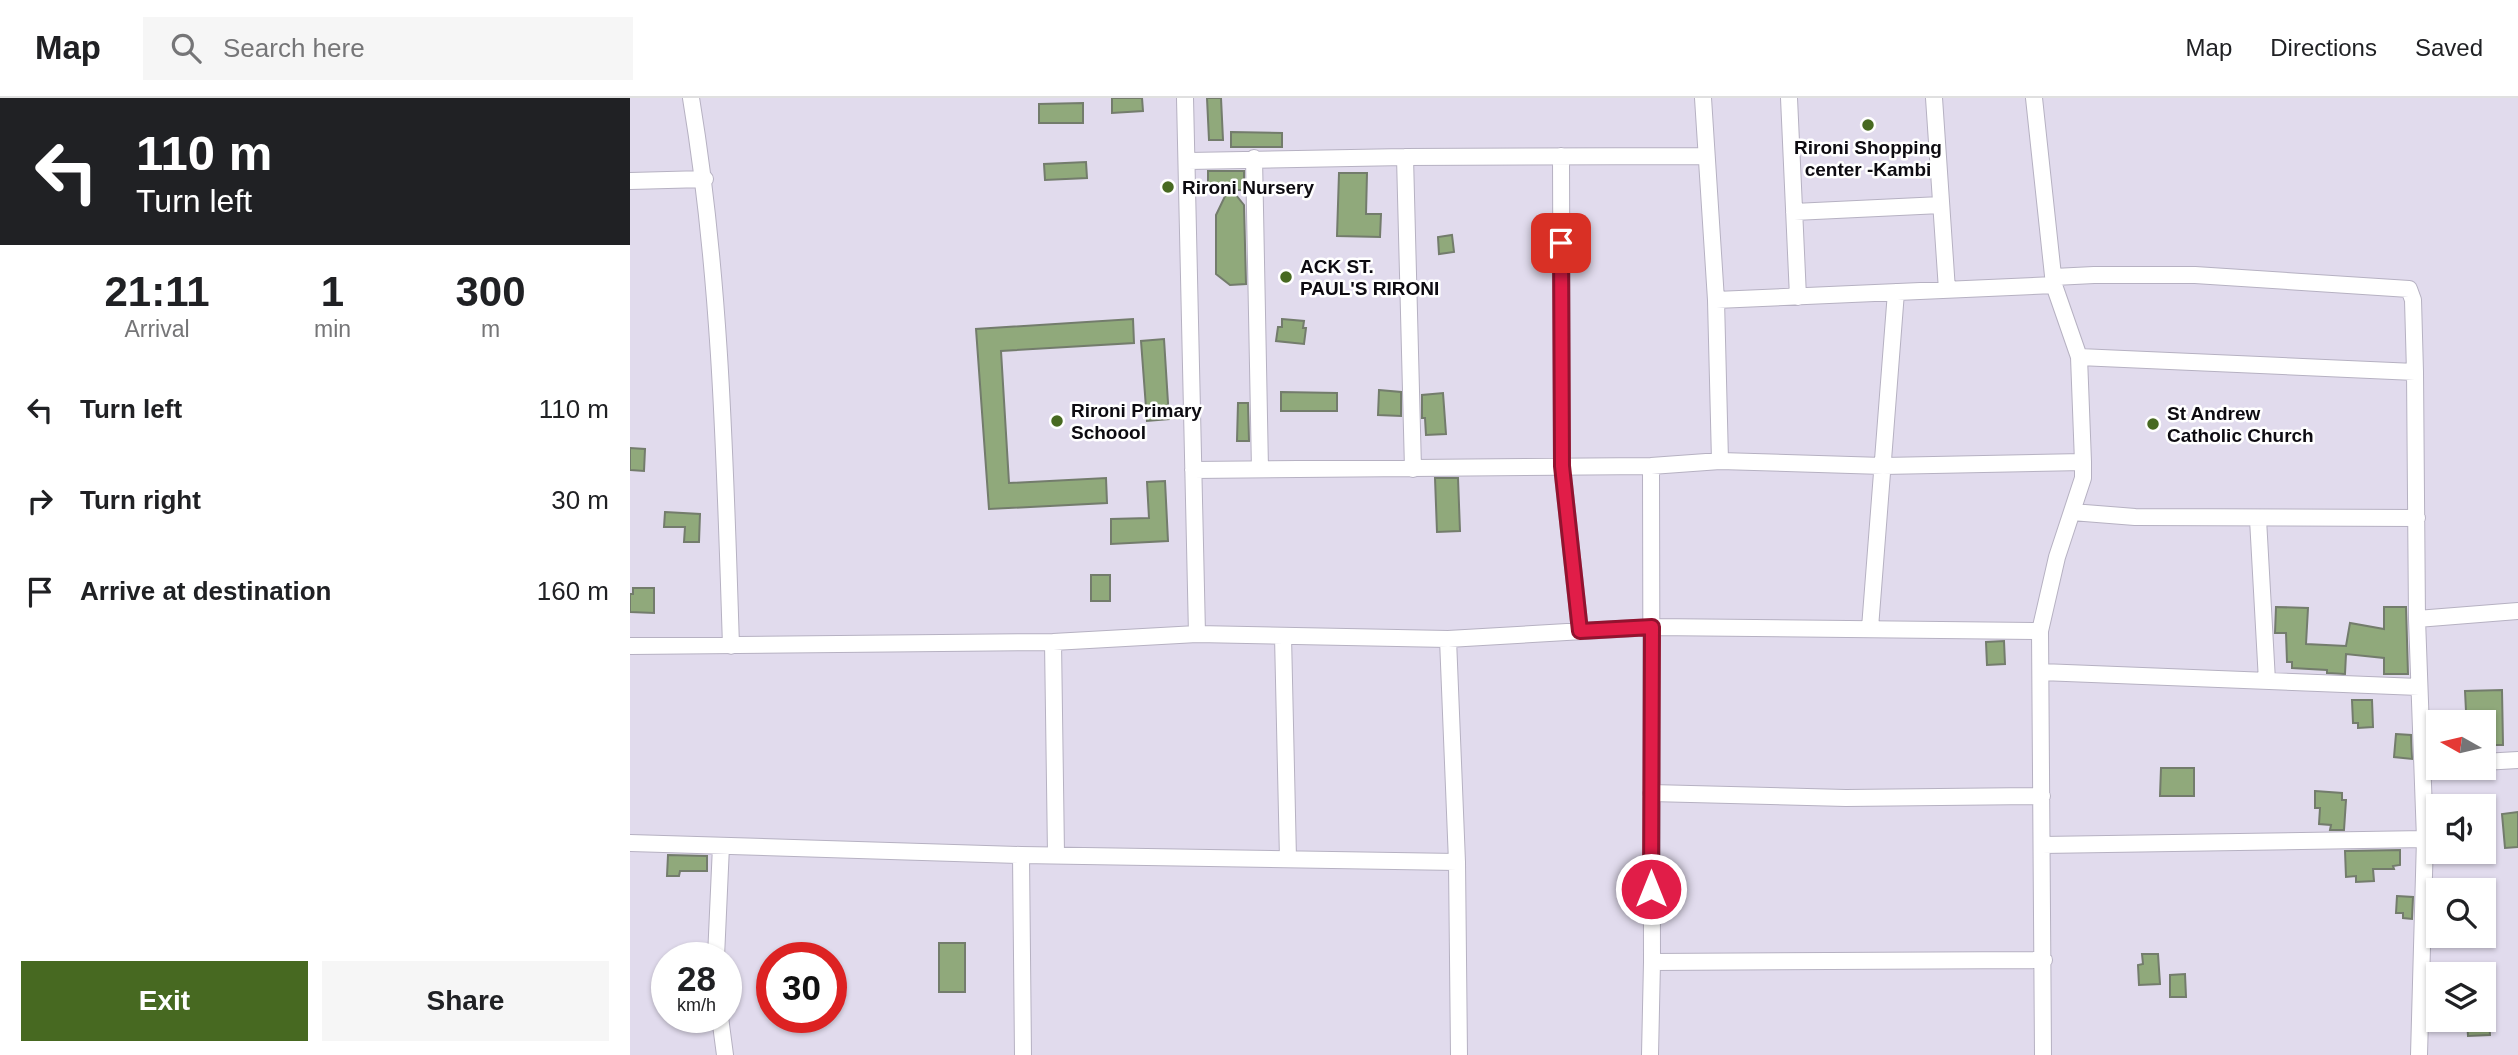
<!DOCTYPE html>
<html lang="en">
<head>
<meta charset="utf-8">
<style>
  :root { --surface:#fff; --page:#f6f6f6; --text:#202124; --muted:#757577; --line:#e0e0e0; --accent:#476921 }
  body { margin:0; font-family:Helvetica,sans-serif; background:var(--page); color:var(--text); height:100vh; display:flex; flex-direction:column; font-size:26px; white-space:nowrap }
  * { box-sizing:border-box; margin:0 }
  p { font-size:23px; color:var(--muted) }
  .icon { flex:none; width:38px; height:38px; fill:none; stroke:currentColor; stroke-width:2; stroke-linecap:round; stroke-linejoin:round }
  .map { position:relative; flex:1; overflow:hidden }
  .side { display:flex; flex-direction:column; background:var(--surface); width:630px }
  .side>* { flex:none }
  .guide { background:#202124; color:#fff; overflow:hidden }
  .needle { width:46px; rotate:278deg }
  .buttons { position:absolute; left:1796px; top:612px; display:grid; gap:14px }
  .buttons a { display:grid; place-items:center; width:70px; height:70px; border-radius:0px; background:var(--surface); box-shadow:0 2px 5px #0004; font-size:35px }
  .speed { position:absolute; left:21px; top:844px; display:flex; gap:14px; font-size:35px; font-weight:700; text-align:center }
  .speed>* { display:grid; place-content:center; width:91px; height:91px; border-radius:50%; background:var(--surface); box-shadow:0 2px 5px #0004; line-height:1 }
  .speed small { font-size:18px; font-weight:400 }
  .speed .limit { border:10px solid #d22; background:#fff; color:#111 }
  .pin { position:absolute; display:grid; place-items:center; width:60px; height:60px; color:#fff; margin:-30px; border-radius:14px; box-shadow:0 4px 10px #0006 }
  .me { position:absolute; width:77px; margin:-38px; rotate:0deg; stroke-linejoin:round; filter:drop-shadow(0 0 5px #0008) }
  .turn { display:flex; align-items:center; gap:24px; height:147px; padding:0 21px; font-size:32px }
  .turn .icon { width:91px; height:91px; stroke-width:2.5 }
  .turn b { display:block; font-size:49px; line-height:60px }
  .eta { display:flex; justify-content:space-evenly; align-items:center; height:119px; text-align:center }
  .eta b { font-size:42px; font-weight:700; line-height:49px }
  .cta { display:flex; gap:14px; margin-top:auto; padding:14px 21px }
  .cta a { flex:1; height:80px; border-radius:0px; background:var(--accent); color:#fff; font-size:28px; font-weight:700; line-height:80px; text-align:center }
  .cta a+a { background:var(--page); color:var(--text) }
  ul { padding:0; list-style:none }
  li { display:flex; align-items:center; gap:21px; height:91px; padding:0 21px }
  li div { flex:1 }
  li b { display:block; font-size:26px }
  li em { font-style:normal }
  header { display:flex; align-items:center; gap:42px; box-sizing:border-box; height:98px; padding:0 35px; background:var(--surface); border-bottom:2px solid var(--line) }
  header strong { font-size:33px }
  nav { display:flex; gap:38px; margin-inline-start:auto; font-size:24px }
  .search { width:490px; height:63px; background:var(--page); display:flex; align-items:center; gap:18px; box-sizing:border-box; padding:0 24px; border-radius:0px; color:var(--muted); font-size:26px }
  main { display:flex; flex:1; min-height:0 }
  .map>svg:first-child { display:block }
  .building { fill:#90a97b; stroke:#737c6c; stroke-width:2 }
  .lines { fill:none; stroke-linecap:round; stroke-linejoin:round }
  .street-casing { stroke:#b6b1c2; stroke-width:18 }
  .street { stroke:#fff; stroke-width:16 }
  .route-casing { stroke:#92132f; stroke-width:18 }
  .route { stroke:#e11d48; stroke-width:12 }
  .poi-dot { fill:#476921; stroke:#fff; stroke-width:2.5 }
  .labels { text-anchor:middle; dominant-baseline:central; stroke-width:5; stroke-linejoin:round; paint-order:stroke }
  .poi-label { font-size:19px; font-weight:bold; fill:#0d0b11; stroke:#fff; text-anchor:start }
</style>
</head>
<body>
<header>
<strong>Map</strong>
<div class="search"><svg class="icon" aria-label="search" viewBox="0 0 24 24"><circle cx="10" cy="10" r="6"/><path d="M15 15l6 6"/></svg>Search here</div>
<nav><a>Map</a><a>Directions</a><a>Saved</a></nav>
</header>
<main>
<section class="side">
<div class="guide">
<div class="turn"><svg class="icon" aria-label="left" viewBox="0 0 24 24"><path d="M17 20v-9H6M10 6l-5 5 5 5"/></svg><div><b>110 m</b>Turn left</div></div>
</div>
<div class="eta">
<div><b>21:11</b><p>Arrival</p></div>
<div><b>1</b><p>min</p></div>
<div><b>300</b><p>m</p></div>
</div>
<ul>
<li><svg class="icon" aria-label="left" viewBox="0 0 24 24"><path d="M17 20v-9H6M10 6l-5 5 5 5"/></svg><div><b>Turn left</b></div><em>110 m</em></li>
<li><svg class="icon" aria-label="right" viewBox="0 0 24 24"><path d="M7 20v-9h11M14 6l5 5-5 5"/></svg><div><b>Turn right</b></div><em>30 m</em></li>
<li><svg class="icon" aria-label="arrive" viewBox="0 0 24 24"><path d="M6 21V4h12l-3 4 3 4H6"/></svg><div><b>Arrive at destination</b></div><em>160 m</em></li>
</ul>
<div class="cta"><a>Exit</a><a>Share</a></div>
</section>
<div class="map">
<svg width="1888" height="957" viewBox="0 0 1888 957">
  <rect width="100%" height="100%" fill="#e1dbed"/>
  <path class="building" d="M482 0H512L513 13 482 15Z
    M577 0H591L593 42H579Z
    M453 5V25H409V6Z
    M601 34 652 35V49H601Z
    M456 64 457 80 415 82 414 66Z
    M578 73H614V92H602L614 107 616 186 600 187 586 176V117L598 92H578Z
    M709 75H737L736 116H751L750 139 707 138Z
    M822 137 824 154 809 156 808 139Z
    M503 221 504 245 371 253 379 385 476 380 477 405 359 411 346 231Z
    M652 221 674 223 673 230H676L674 246 646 243 648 229H652Z
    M534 241 539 321 517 323 511 243Z
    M749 292 771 294V318L748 317Z
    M651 294 707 295V313H651Z
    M813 295 816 336 796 337 795 320H792V297Z
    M608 305H618L619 343H607Z
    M0 350 15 351 14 373 0 372Z
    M805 380H828L830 433 807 434Z
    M535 383 538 443 481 446V421L519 420 517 384Z
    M35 414 70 416 69 444H54L55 429H34Z
    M461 477H480V503H461Z
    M3 490H24V515L0 514V496H3Z
    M1646 509 1678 510 1676 546 1716 548 1720 525 1754 531V509H1776L1778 576H1754V560L1716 556 1715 576 1697 575V572L1662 570V564H1657L1656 535H1645Z
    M1374 543 1375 566 1357 567 1356 544Z
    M1872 592 1873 647H1853V625H1845L1844 613H1836L1835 593Z
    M1722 602H1742L1743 629 1728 630V625H1723Z
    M1766 636 1781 637 1782 661 1764 659Z
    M1531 670H1564V698H1530Z
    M1685 693 1712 695V702H1716L1714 732H1700L1701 727 1689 726 1690 710H1685Z
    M1888 714V749L1875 750 1872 716Z
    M1770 752V767L1763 768 1764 771H1743L1744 783 1726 784V778L1716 779 1715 753Z
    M38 757 77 758V773H50L49 778H37Z
    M1767 798 1783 799 1782 821 1773 820V815H1766Z
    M309 845H335V894H309Z
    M1512 856H1528L1530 886 1509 887 1508 867 1513 866Z
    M1555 876 1556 899H1540V877Z
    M1837 922H1859L1860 937 1838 938Z"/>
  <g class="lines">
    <defs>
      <path id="street" d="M61 0C91 181 95 365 101 548
        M555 0 567 536
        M1073 0 1086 202 1090 363
        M1159 0 1168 199
        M1304 0 1317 192
        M1404 0 1424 187 1449 259 1453 364V380L1427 459 1410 533 1413 957
        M931 58 932 368 950 533
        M775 59 783 371
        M624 60 630 371
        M558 63 775 59 1076 58
        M0 83 75 81
        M1164 114 1311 107
        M1424 179 1464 177H1565L1779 191 1783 202 1785 274
        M1086 202 1424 187
        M563 372 1021 368 1090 363 1253 368 1453 364
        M1442 414 1505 419 1787 420
        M1628 421 1637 583
        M1787 521 1888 513
        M1240 530 1266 194
        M653 538 658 761
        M818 541 827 764 829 957
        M423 544 426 756
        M0 548 423 544 567 536 818 541 1022 529 1410 533
        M1411 574 1789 589
        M1853 664 1888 662
        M1021 695 1216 700 1412 698
        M0 745 391 757 827 764
        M1412 747 1795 741 1787 521 1785 274 1449 259
        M391 757 393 957
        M86 859 91 748
        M1022 864 1414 862
        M90 919 95 957
        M1020 957 1022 864 1021 368
        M1789 957 1795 741"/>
    </defs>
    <use href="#street" class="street-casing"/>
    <use href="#street" class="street"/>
  </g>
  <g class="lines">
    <defs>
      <path id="route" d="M931 145 932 368 950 533 1022 529 1021 791"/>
    </defs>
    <use href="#route" class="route-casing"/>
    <use href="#route" class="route"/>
  </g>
  <g class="poi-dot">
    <circle cx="1238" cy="27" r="7"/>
    <circle cx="538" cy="89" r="7"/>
    <circle cx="656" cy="179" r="7"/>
    <circle cx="427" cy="323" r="7"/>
    <circle cx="1523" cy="326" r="7"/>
  </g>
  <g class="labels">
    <g class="poi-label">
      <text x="1238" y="49" text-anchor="middle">Rironi Shopping<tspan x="1238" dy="22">center -Kambi</tspan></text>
      <text x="552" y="89">Rironi Nursery</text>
      <text x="670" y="168">ACK ST.<tspan x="670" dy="22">PAUL'S RIRONI</tspan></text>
      <text x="441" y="312">Rironi Primary<tspan x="441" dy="22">Schoool</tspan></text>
      <text x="1537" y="315">St Andrew<tspan x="1537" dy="22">Catholic Church</tspan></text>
    </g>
  </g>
</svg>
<div class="buttons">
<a><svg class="needle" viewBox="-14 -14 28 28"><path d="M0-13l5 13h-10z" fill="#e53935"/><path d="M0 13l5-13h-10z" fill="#757577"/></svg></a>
<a><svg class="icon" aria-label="sound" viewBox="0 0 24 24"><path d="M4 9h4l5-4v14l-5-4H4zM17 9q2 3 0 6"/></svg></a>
<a><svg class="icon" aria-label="search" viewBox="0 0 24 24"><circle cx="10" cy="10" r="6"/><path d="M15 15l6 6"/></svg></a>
<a><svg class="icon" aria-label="layers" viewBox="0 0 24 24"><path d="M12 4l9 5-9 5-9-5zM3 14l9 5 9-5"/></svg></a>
</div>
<div class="speed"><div>28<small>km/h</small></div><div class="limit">30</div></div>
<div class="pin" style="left:931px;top:145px;background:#d93025"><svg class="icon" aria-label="arrive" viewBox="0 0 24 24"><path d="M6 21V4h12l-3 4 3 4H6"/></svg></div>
<svg class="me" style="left:1021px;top:791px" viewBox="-20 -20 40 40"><circle r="17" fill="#e11d48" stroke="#fff" stroke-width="3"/><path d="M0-11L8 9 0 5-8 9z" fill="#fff"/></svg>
</div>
</main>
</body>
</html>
